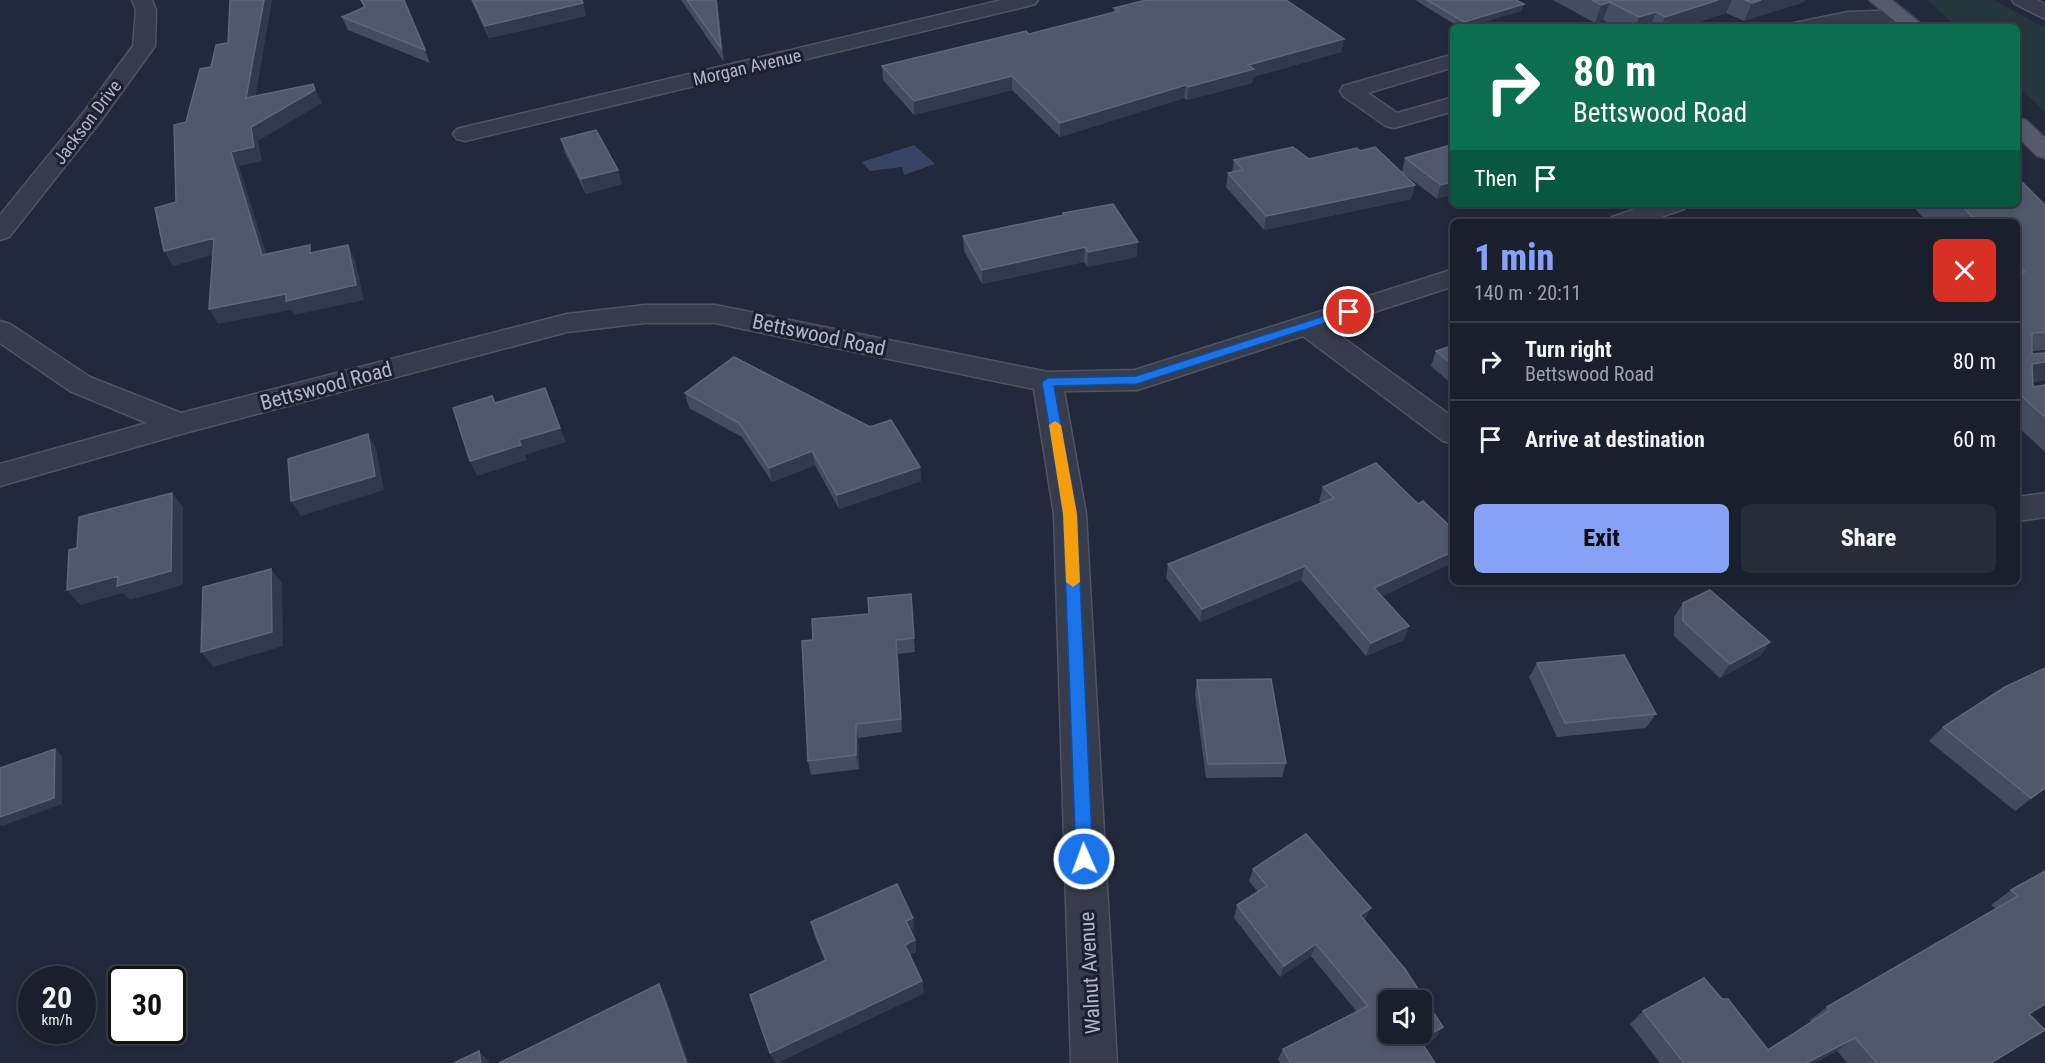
<!DOCTYPE html>
<html lang="en">
<head>
<meta charset="utf-8">
<style>
  :root { --surface:#1a1f2d; --page:#272c39; --text:#f1f3f6; --muted:#9fa2aa; --line:#383d49; --accent:#87a1f7 }
  body { margin:0; font-family:"Roboto Condensed",sans-serif; background:var(--page); color:var(--text); height:100vh; display:flex; flex-direction:column; font-size:22px; white-space:nowrap }
  * { box-sizing:border-box; margin:0 }
  p { font-size:20px; color:var(--muted) }
  .icon { flex:none; width:33px; height:33px; fill:none; stroke:currentColor; stroke-width:2; stroke-linecap:round; stroke-linejoin:round }
  .map { position:relative; flex:1; overflow:hidden }
  .details { position:absolute; left:1450px; top:219px; width:570px; height:366px; display:flex; flex-direction:column; background:var(--surface); border-radius:9px; box-shadow:0 3px 9px #0003,0 0 0 2px var(--line) }
  .details>* { flex:none }
  .guide { position:absolute; left:1450px; top:24px; width:570px; height:183px; border-radius:9px; box-shadow:0 3px 9px #0003,0 0 0 2px var(--line); background:#0b6e4f; color:#fff; overflow:hidden }
  .buttons { position:absolute; left:1378px; top:990px; display:grid; gap:12px }
  .buttons a { display:grid; place-items:center; width:54px; height:54px; border-radius:9px; background:var(--surface); box-shadow:0 3px 9px #0003,0 0 0 2px var(--line); font-size:30px }
  .speed { position:absolute; left:18px; top:966px; display:flex; gap:12px; font-size:30px; font-weight:700; text-align:center }
  .speed>* { display:grid; place-content:center; width:78px; height:78px; border-radius:50%; background:var(--surface); box-shadow:0 3px 9px #0003,0 0 0 2px var(--line); line-height:1 }
  .speed small { font-size:15px; font-weight:400 }
  .speed .limit { border:3px solid #111; border-radius:9px; background:#fff; color:#111 }
  .pin { position:absolute; display:grid; place-items:center; width:51px; height:51px; color:#fff; margin:-26px; border:3px solid #fff; border-radius:50%; box-shadow:0 2px 6px #0007 }
  .me { position:absolute; width:66px; margin:-33px; rotate:358deg; stroke-linejoin:round; filter:drop-shadow(0 0 4px #0008) }
  .turn { display:flex; align-items:center; gap:21px; height:126px; padding:0 24px; font-size:27px }
  .turn .icon { width:78px; height:78px; stroke-width:2.5 }
  .turn b { display:block; font-size:42px; line-height:51px }
  .then { display:flex; align-items:center; height:57px; padding:0 24px; background:#0003; gap:12px; font-size:22px }
  .round { display:grid; place-items:center; flex:none; width:63px; height:63px; border-radius:9px; background:var(--page) }
  .overview { display:flex; align-items:center; justify-content:space-between; height:102px; padding:0 24px }
  h1 { font-size:36px; font-weight:800; line-height:45px; color:var(--accent) }
  .primary-button { display:flex; gap:12px; margin-top:auto; padding:12px 24px }
  .primary-button a { flex:1; height:69px; border-radius:9px; background:var(--accent); color:#111; font-size:24px; font-weight:800; line-height:69px; text-align:center }
  .primary-button a+a { background:var(--page); color:var(--text) }
  ul { padding:0; list-style:none }
  li { display:flex; align-items:center; gap:18px; height:78px; padding:0 24px; border-top:2px solid var(--line) }
  li div { flex:1 }
  li b { display:block; font-size:22px }
  li em { font-style:normal }
  .map>svg:first-child { display:block }
  .green { fill:#25363d }
  .water { fill:#384465 }
  .lines { fill:none; stroke-linecap:round; stroke-linejoin:round }
  .minor-casing { stroke:#4f5464; stroke-width:3 }
  .major-casing { stroke:#404555; stroke-width:3 }
  .minor { fill:#373c4c; fill-rule:evenodd }
  .major { fill:#555b6c; fill-rule:evenodd }
  .wall { fill:#444c61 }
  .shaded-wall { fill:#32394d }
  .building { fill:#50586c; stroke:#5f667a; stroke-width:1.5; fill-rule:evenodd }
  .route { fill:#1a73e8; stroke:#114b97; stroke-width:1.5 }
  .slow { fill:#f59e0b }
  .labels { text-anchor:middle; dominant-baseline:central; stroke-width:6; stroke-linejoin:round; paint-order:stroke }
  .far-street-label { font-size:18px; fill:#b2b7c7; stroke:#1c2131 }
  .street-label { font-size:21px; fill:#b2b7c7; stroke:#1c2131 }
</style>
</head>
<body>
<div class="map">
<svg width="2045" height="1063" viewBox="0 0 2045 1063">
  <rect width="100%" height="100%" fill="#23293c"/>
  <path class="green" d="M1928 0H1994L2045 28V112L2018 86V27H1956Z"/>
  <path class="water" d="M914 145 935 164 904 175 902 167 870 171 862 162Z"/>
  <g class="lines">
    <defs>
      <path id="minor" d="M132 0H152L156 10 155 46 100 122 9 237 0 240V215L84 112 133 46 136 10Z
        M1002 0H1038L1035 4 1028 6 465 141 457 139 453 134 457 129 465 127Z
        M2012 0H2037L2045 5V19L2015 4Z
        M1900 10 1907 12 1910 16 1907 20 1833 27H1791L1794 23 1848 12Z
        M1454 54V67L1368 93 1397 113 1454 97V111L1394 128 1386 126 1343 96 1340 91 1343 86Z
        M1650 204H1688L1684 209 1646 222H1608L1612 217Z
        M1454 269V286L1328 327 1454 418V444L1443 441 1303 336 1137 390 1064 391 1086 514 1117 1063H1071L1054 514 1034 389 715 323H645L567 332 181 434 0 486V464L147 423 70 391 0 343V321L10 324 90 377 181 413 567 314 645 305H715L1048 372 1135 370Z
        M2045 493V517L2018 521V497Z"/>
      <path id="major" d="M1869 0H1892L1925 27H1902Z
        M2018 118 2026 120 2045 138V158L2037 156 2018 137Z"/>
    </defs>
    <use href="#minor" class="minor-casing"/>
    <use href="#major" class="major-casing"/>
    <use href="#minor" class="minor"/>
    <use href="#major" class="major"/>
  </g>
  <path class="wall" d="M360 0H404L430 63 348 30 342 17 364 7Z
    M471 0H582L586 16 489 38Z
    M681 0H717L724 62Z
    M1415 0H1516L1524 4 1521 11 1467 27H1459Z
    M1553 0H1805L1804 2 1744 21 1726 13 1683 27H1616L1603 20 1595 23Z
    M1114 8 1344 39 1341 52 1253 77 1252 83 1187 100 1184 98 1060 137 1012 90 914 115 883 80 882 66 1029 34 1114 13Z
    M561 139 622 184 586 194 565 153Z
    M1454 144 1437 199 1403 173 1415 185 1411 199 1264 230 1226 187 1228 173 1232 172 1234 160 1309 159 1360 151 1402 172 1405 158Z
    M1911 204 2045 205V350L2032 351V354L2045 353V380L2033 382V387L2045 385V452L2018 427V222H1927Z
    M1063 213 1137 257 1087 267 1084 262 982 284 964 251 963 236 1063 215Z
    M1454 345V386L1431 366 1436 351Z
    M685 393 920 467 921 481 839 509 815 465 772 482 742 437 689 408Z
    M1323 487 1454 562 1382 596 1404 640 1366 656 1301 580 1200 622 1166 578 1168 564 1321 503 1319 501Z
    M911 594 915 652 898 654 902 732 858 738 859 769 811 775 808 761 813 640Z
    M1683 603 1770 642 1760 656 1720 678 1674 636V617Z
    M1537 663 1656 714 1646 728 1557 737 1529 677Z
    M2045 668V789L2015 811 1929 741 1943 727Z
    M1197 680 1286 763 1282 777 1206 778 1195 694Z
    M1253 869 1364 921 1436 1038 1423 1045 1435 1063H1280L1278 1059 1283 1049 1357 1012 1311 956 1280 977 1234 918 1237 905 1258 892 1249 881Z
    M2045 871 2029 1014 1991 1063H1847L1837 1051 1813 1063H1660L1630 1024 1643 1011 1722 999 1768 1050 1811 1022 1810 1020 1827 1007 1996 909 1991 905 2011 890Z
    M913 918 914 930 911 932 915 940 916 952 910 955 922 981 924 993 777 1063H775L825 961 814 934 811 922Z"/>
  <path class="shaded-wall" d="M264 0H272L253 112 246 98Z
    M716 0H717L724 62 721 48Z
    M1718 0H1732L1726 13 1683 27H1661L1665 17Z
    M1761 0H1805L1804 2 1744 21 1752 3Z
    M1610 2 1603 20 1595 23 1601 5Z
    M583 3 586 16 489 38 485 26Z
    M1524 4 1521 11 1467 27H1462L1464 22Z
    M1656 12 1650 27H1635L1639 17Z
    M1344 39 1341 52 1253 77 1252 83 1187 100 1188 87 1248 65Z
    M1012 76V90L914 115V101Z
    M313 84 322 103 258 141 262 161 239 166 271 269 262 255 231 152 251 127Z
    M1186 85 1184 98 1060 137V123Z
    M618 170 622 184 586 194 581 179Z
    M1454 181V194L1437 199 1441 185Z
    M1415 185 1411 199 1264 230 1266 216Z
    M214 238 223 252 173 266 164 251Z
    M1138 242 1137 257 1087 267 1088 252Z
    M348 245 355 260 364 300 294 315 291 310 218 324 209 309Z
    M1085 247 1084 262 982 284V270Z
    M2045 362V380L2018 384 2032 364Z
    M560 428 566 442 525 455 527 460 477 476 470 461 519 440Z
    M368 434 376 449 384 490 301 516 291 501Z
    M812 451 815 465 772 482 769 468Z
    M920 467 921 481 839 509 837 495Z
    M172 493 183 507V585L130 600 123 593 80 605 67 590Z
    M1454 551V562L1370 602 1374 588Z
    M1305 566 1301 580 1200 622 1202 609Z
    M271 569 282 583 283 646 213 667 201 652Z
    M1409 626 1404 640 1366 656 1371 643Z
    M896 640 898 654 902 732 901 719Z
    M1770 642 1760 656 1720 678 1730 664Z
    M856 724 858 738 859 769 856 755Z
    M55 749 62 756V804L2 826 0 825V817Z
    M2045 788V789L2015 811 2031 798Z
    M1371 908 1365 920 1354 928 1360 915Z
    M913 918 914 930 908 933 906 921Z
    M915 940 916 952 907 957 905 945Z
    M1316 944 1311 956 1280 977 1284 966Z
    M922 981 924 993 777 1063H775L770 1053Z
    M659 984 665 995 689 1063H685Z
    M1443 1027 1436 1038 1412 1050 1420 1040Z
    M1855 1038 1837 1051 1813 1063H1806Z
    M479 1051 489 1062V1063H481Z"/>
  <path class="building" d="M230 0H264L246 98 313 84 315 90 251 127 254 147 231 152 262 255 310 245V253L348 245 356 285 286 301V294L209 309 214 238 164 251 155 208 176 202 174 125 186 122 200 69 211 67 216 45 228 43Z
    M361 0H404L425 50 342 17 365 7Z
    M473 0H582L583 3 485 26Z
    M687 0H716L721 48Z
    M1146 0H1286L1344 39 1248 65 1254 69 1188 87 1186 85 1060 123 1012 76 914 101 882 66 1026 31 1029 34 1119 11 1114 8Z
    M1427 0H1516L1524 4 1464 22Z
    M1592 0H1718L1665 17 1656 12 1639 17 1610 2 1601 5Z
    M1745 0H1761L1752 3Z
    M596 130 618 170 581 179 561 139Z
    M1454 144V181L1441 185 1405 158Z
    M1293 147 1309 159 1357 148 1360 151 1375 147 1415 185 1266 216 1228 173 1243 170 1234 160Z
    M2018 178 2045 205V332L2032 333V354L2045 353V362L2032 364 2033 387 2045 385V417L2018 393V273L2025 272 2018 265V222H1977L1960 204H2018Z
    M1113 204 1138 242 1088 252 1085 247 982 270 963 236 1064 215 1063 213Z
    M1454 345V366L1436 351Z
    M734 357 870 427 891 420 920 467 837 495 812 451 769 468 739 423 685 393Z
    M545 388 560 428 519 440 521 445 470 461 453 408 492 396 495 403Z
    M368 434 375 476 291 501 288 459Z
    M1376 463 1418 504 1423 501 1454 530V551L1374 588 1409 626 1371 643 1305 566 1202 609 1168 564 1334 498 1323 487Z
    M172 493 171 571 117 586 118 576 67 590 69 550 77 548 79 517Z
    M271 569 272 632 201 652 203 587Z
    M1710 590 1770 642 1730 664 1683 621V603Z
    M911 594 914 638 896 640 901 719 856 724V755L808 761 802 641 813 640 812 619 869 614 868 598Z
    M1624 655 1656 714 1565 723 1537 663Z
    M2045 668V788L2031 798 1943 727 2005 687Z
    M1271 679 1286 763 1208 764 1197 680Z
    M55 749 54 798 0 817V768Z
    M1306 834 1371 908 1360 915 1405 969 1443 1027 1420 1040 1435 1063H1291L1283 1049 1368 1006 1316 944 1284 966 1237 905 1267 886 1253 869ZM1389 1000H1422V1034H1389Z
    M2045 871V1004L2029 1014 2045 1030 1991 1063H1877L1855 1038 1806 1063H1684L1643 1011 1704 978 1722 999H1728L1768 1050 1830 1010 1827 1007 2018 896 2011 890Z
    M897 884 913 918 906 921 915 940 905 945 922 981 770 1053 750 995 826 960 811 922Z
    M659 984 686 1062 685 1063H499Z
    M479 1051 481 1063H454Z"/>
  <path class="route" d="M1349 308 1353 309V314L1137 384 1054 386 1077 514 1093 859 1090 865 1084 867 1078 865 1076 859 1063 514 1042 382 1048 378 1136 376Z"/>
  <path class="slow" d="M1055 421 1061 425 1077 514 1080 582 1073 587 1066 582 1063 514 1049 425Z"/>
  <g class="labels">
    <g class="far-street-label">
      <text transform="translate(747 67) rotate(-13)">Morgan Avenue</text>
      <text transform="translate(87 122) rotate(-53)">Jackson Drive</text>
    </g>
    <g class="street-label">
      <text transform="translate(819 335) rotate(12)">Bettswood Road</text>
      <text transform="translate(326 386) rotate(-15)">Bettswood Road</text>
      <text transform="translate(1090 973) rotate(-93)">Walnut Avenue</text>
    </g>
  </g>
</svg>
<div class="buttons">
<a><svg class="icon" aria-label="sound" viewBox="0 0 24 24"><path d="M4 9h4l5-4v14l-5-4H4zM17 9q2 3 0 6"/></svg></a>
</div>
<div class="speed"><div>20<small>km/h</small></div><div class="limit">30</div></div>
<div class="pin" style="left:1349px;top:312px;background:#d93025"><svg class="icon" aria-label="arrive" viewBox="0 0 24 24"><path d="M6 21V4h12l-3 4 3 4H6"/></svg></div>
<svg class="me" style="left:1084px;top:859px" viewBox="-20 -20 40 40"><circle r="17" fill="#1a73e8" stroke="#fff" stroke-width="3"/><path d="M0-11L8 9 0 5-8 9z" fill="#fff"/></svg>
<div class="guide">
<div class="turn"><svg class="icon" aria-label="right" viewBox="0 0 24 24"><path d="M7 20v-9h11M14 6l5 5-5 5"/></svg><div><b>80 m</b>Bettswood Road</div></div>
<div class="then">Then<svg class="icon" aria-label="arrive" viewBox="0 0 24 24"><path d="M6 21V4h12l-3 4 3 4H6"/></svg></div>
</div>
<section class="details">
<div class="overview"><div><h1>1 min</h1><p>140 m · 20:11</p></div><a class="round" style="background:#d93025;color:#fff"><svg class="icon" aria-label="close" viewBox="0 0 24 24"><path d="M6 6l12 12M18 6L6 18"/></svg></a></div>
<ul>
<li><svg class="icon" aria-label="right" viewBox="0 0 24 24"><path d="M7 20v-9h11M14 6l5 5-5 5"/></svg><div><b>Turn right</b><p>Bettswood Road</p></div><em>80 m</em></li>
<li><svg class="icon" aria-label="arrive" viewBox="0 0 24 24"><path d="M6 21V4h12l-3 4 3 4H6"/></svg><div><b>Arrive at destination</b></div><em>60 m</em></li>
</ul>
<div class="primary-button"><a>Exit</a><a>Share</a></div>
</section>
</div>
</body>
</html>
